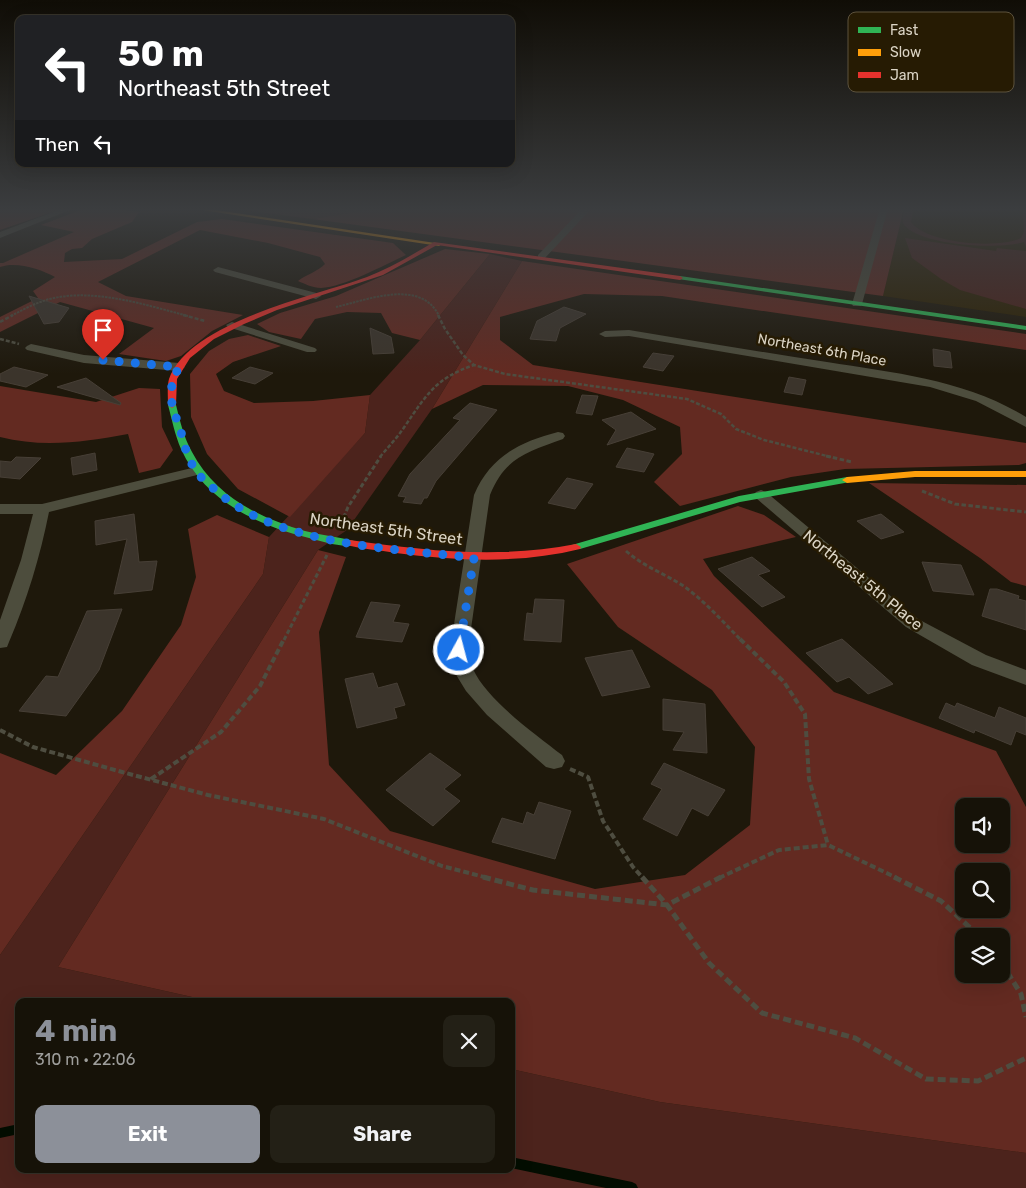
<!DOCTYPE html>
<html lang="en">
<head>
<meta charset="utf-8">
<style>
  :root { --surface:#161208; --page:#232016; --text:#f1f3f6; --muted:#9e9e9c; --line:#353229; --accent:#8c9099 }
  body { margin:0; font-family:Rubik,sans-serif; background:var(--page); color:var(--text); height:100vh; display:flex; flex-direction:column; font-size:19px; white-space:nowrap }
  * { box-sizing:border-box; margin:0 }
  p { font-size:16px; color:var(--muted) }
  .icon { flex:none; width:28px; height:28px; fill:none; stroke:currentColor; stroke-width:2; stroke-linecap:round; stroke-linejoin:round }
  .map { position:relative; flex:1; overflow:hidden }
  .details { position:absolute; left:15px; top:998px; width:500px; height:175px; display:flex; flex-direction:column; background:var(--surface); border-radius:10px; box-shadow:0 5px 20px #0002,0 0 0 1px var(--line) }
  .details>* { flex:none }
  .hud { position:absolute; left:15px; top:15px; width:500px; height:152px; border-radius:10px; box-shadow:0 5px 20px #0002,0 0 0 1px var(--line); background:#202124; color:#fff; overflow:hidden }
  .controls { position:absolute; left:955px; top:798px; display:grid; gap:10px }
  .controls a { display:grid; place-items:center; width:55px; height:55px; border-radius:10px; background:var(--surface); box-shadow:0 5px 20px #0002,0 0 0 1px var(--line); font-size:25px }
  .pin { position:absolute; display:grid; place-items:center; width:42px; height:42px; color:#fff; margin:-51px -21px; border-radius:50% 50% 50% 0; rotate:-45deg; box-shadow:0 0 5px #0007 }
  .pin .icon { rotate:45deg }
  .me { position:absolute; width:55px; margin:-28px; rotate:7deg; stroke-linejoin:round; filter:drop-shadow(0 0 4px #0008) }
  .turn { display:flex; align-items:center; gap:18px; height:105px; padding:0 20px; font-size:22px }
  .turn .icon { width:65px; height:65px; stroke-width:2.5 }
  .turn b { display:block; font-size:35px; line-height:42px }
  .then { display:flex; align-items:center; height:48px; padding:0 20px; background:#0003; gap:10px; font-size:19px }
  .round { display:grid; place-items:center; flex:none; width:52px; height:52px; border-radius:10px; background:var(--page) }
  .summary { display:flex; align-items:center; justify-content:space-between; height:85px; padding:0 20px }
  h1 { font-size:30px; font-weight:700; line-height:38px; color:var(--accent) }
  .button { display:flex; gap:10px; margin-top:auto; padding:10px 20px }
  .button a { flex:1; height:58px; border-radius:10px; background:var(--accent); color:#fff; font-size:20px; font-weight:700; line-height:58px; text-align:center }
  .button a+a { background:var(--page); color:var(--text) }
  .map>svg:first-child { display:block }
  .built { fill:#2e2203 }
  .green { fill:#4c231c }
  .forest { fill:#632a21; fill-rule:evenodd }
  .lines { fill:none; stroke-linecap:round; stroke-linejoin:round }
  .stream { fill:#030d01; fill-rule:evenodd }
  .building { fill:#3b342b; stroke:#473f36 }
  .path-far4 { stroke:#4e4d40; stroke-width:2; stroke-dasharray:2.5 1; stroke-linecap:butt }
  .path-far3 { stroke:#4e4d40; stroke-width:2.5; stroke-dasharray:4 2; stroke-linecap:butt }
  .path-far2 { stroke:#4e4d40; stroke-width:3; stroke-dasharray:4.5 2.5; stroke-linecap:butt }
  .path-far1 { stroke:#4e4d40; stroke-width:4; stroke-dasharray:6 3; stroke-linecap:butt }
  .path { stroke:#4e4d40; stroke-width:5; stroke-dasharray:8 4; stroke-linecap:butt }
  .street { fill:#4d4d3d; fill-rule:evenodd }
  .fast { fill:#30b455; fill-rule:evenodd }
  .slow { fill:#ff9f0a; fill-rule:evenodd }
  .jam { fill:#e5322d; fill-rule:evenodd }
  .route { stroke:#1a73e8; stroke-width:9; stroke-dasharray:0 16.2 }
  .labels { text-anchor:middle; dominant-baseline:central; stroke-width:5; stroke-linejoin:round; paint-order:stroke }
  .far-street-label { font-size:14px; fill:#dbd4c5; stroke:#261b03 }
  .street-label { font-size:16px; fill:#dbd4c5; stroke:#261b03 }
  .key { fill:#261b03; stroke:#5c523d; stroke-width:1 }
  .key-label { font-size:14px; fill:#dbd4c5 }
</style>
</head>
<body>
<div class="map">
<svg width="1026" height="1188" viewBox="0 0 1026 1188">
  <rect width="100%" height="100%" fill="#1e180b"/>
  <path class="built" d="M904 208H1026V317L883 296Z"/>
  <path class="green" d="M230 208H381L312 219Z
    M905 208H914L911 222C927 244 999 249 1021 238L1024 232 1023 208H1026V247L1024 242C1001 250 916 246 903 223 901 218 904 213 905 208Z
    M905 238 996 251 997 248 1026 251V309L960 290 941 279 912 258Z
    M490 254 522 261 432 409 347 530 318 550 58 967 210 1001H19V1169H511V1069L660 1102 1026 1153V1188H0V955L263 574 269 537 365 433 370 395 420 340Z"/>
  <path class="forest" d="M0 208H64L0 230Z
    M86 208H111L139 212 132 222 92 239 82 248 72 249 65 253 64 262 122 259 197 222 222 219 393 243 406 255C384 265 344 287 321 288 313 288 305 284 298 281 307 274 317 272 325 264L320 257 268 243 200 230 98 282 126 296 243 315 212 331 181 356 166 361 119 354 154 328 60 302 0 332V317L38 298 33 291 55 277C41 269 16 261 0 267V263H3L74 232 41 225Z
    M381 208H904L883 296 312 219Z
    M445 249 490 254 420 340 392 333 381 313 347 312 315 319 301 339 269 332 257 324 280 313 336 296Z
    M522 261 1026 334V350L662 296 584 294 500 317V340L533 365 1026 443V463L1019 465 845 469 791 477 680 506 654 482 682 454 680 427 623 400 568 386 483 385 432 409Z
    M248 335 281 346 233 362 216 374 224 391 254 403 313 401 370 395 365 433 290 517 238 489 207 454 191 417 190 374 209 351 229 339Z
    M0 386 96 402 139 388 160 389 162 427 173 450 160 468 139 473 128 434C85 442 43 448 0 437Z
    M869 483 1026 485V586L1011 582 980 558Z
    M738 506 764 515 796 537 703 559 714 576 834 692 996 751 1026 807V1153L660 1102 511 1069V1001H210L58 967 318 550 346 557 319 632 329 765 390 831 595 889 685 875 750 825 755 747 712 690 618 627 567 564ZM964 806H1001V844H964ZM964 871H1001V909H964ZM964 936H1001V974H964Z
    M217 515 269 537 263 574 0 955V753L56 775 122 711 181 625 196 577 188 529Z"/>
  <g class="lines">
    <path class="stream" d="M19 1124V1134L0 1138V1128Z
      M511 1157 632 1182 636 1184 638 1188H606L511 1168Z"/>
  </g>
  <path class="building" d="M29 296 69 308 59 322 44 324Z
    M564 307 586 314 560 328 556 341 530 339 537 321Z
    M370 328 391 337 394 353 373 354Z
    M933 349 950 352 952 368 934 366Z
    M653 353 674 356 663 371 643 367Z
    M14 367 48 375 26 387 0 381V374Z
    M250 367 273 373 255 384 232 378Z
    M789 377 806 380 802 395 784 392Z
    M86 378 121 403 120 405 57 387Z
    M582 395 598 396 592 415 576 413Z
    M470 403 497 410 436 481 427 498H424L421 504 403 502 406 497 398 496 410 474 460 420 453 418Z
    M631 412 656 429 607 445 616 430 602 420Z
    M627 448 654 454 644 472 616 467Z
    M95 453 97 470 73 475 71 458Z
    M16 457 41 458 20 479 0 477V461L11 462Z
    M567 478 593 484 575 509 548 503Z
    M134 514 139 562 157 561 152 590 114 594 127 539 96 545 95 521Z
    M881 514 904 532 881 539 857 521Z
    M752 557 770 571 758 575 785 597 762 607 718 569Z
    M922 562 961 565 974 595 933 591Z
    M990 589H997L1019 596 1018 599 1026 601V630L982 616Z
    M535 599 564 600 561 642 524 640 527 613 533 614Z
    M371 602 400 605 393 622 409 624 402 642 356 637Z
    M122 609 99 670 66 716 19 711 46 676 58 677 87 611Z
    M842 639 893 684 868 694 849 677 837 682 806 653Z
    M632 650 650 687 602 696 585 658Z
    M373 673 378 688 397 683 405 705 394 708 397 718 357 728 345 679Z
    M663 699 705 704 707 753 673 750 684 732 663 730Z
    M946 703 955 707 957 703 995 718 999 707 1026 718V735L1016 731 1011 745 975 730 974 733 939 718Z
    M430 753 461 775 444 789 460 801 433 826 386 790Z
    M664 763 725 790 708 816 692 808 677 836 643 819 662 789 651 784Z
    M539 802 571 811 555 859 492 842 502 818 523 824 527 812 534 815Z"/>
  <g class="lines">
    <path class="path-far4" d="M336 307C367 300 421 278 439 316
      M11 316C24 309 39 301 54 298 97 289 146 305 188 316"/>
    <path class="path-far3" d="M183 315 205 321
      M438 315 445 329 463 355 474 365 505 374 687 399 721 414 736 429 764 440 831 457
      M0 322 13 315
      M0 339 19 344
      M380 457C388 447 398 437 405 426 427 394 436 378 474 365"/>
    <path class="path-far2" d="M826 456 852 462
      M922 491 955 504 1026 512
      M341 524 348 507 381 456
      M626 551C643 566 663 573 682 585 704 600 722 621 741 640
      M284 640 327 555"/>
    <path class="path-far1" d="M740 639 784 682 805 714 809 779 828 845
      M0 730 33 747 122 772 208 795 324 819 442 866 488 878
      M570 769 588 777 603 821 633 867 643 878
      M151 779 221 732 260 686 284 639
      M719 878 779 850 828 845 897 878"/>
    <path class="path" d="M483 877 533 890 667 905 721 877
      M642 877 667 905 709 963 762 1013 855 1038 926 1079 978 1081 1026 1058
      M894 877 941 901 979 936
      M1001 962 1021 994 1026 1017"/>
    <path class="street" d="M64 208H75L0 238V232Z
      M583 208H592L544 259H538V255Z
      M880 208H888L862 304 861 306H853L852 304Z
      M218 267 320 294 321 296 316 299 215 272 213 270Z
      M232 322 315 348 317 350 315 352H307L228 327 226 325Z
      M629 330C695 341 761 352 827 362 896 373 966 380 1026 417V427L976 401 930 387 629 336 605 337 599 334 605 331Z
      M31 344 84 355 179 363 185 367 179 371 84 363 27 350 25 348 27 346Z
      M558 432 563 433 565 436 563 439C528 452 505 457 490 495L468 650C470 656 470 663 473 669 487 700 535 734 562 755L565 761 562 767 554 769 546 767 487 715 466 691 455 673 450 650 474 495C490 457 519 442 558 432Z
      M196 467 201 468 203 471 201 474 49 512C40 557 27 600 9 642L7 647 0 648V620L21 560 33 514H0V504H42Z
      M761 490 766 492 918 619 986 655 1026 670V685L972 665 906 627 756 498 753 495 756 492Z"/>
    <path class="fast" d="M680 276 1026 326V330L678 279 677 278Z
      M172 402 176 405C180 421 184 438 192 452 215 496 259 518 305 531 321 535 338 537 354 541L355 543 354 545C341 548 321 541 309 538 256 525 204 500 181 449 175 435 172 420 168 405Z
      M847 477 850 478V482L740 502 580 549H572L571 547 572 545 739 496Z"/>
    <path class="slow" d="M189 208H202L442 244 439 246Z
      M915 471H1026V477H915L847 483 842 480 847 477Z"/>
    <path class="jam" d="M434 242 680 276 683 278 680 280 437 245 383 275 277 310 244 324 214 339 190 358 177 379 176 405 172 408 168 405C168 397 167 386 169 379 189 322 315 296 367 277 390 268 412 255 434 242Z
      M350 540C426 551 500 559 576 544L581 547 580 549C519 564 457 561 396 553 379 550 362 549 346 545L345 543Z"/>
  </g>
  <linearGradient id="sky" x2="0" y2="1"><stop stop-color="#100d06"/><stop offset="0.56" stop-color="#3b3d3f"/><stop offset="1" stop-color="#3b3d3f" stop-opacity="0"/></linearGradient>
  <rect width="1026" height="374" fill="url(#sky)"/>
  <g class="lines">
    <path class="route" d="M103 360 179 367C165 394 172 405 181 432 184 445 188 459 196 471 199 476 204 480 209 484 269 546 392 548 474 558L459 650"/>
  </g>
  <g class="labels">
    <g class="far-street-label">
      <text transform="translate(822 350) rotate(10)">Northeast 6th Place</text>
    </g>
    <g class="street-label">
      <text transform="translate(386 529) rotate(8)">Northeast 5th Street</text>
      <text transform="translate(863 580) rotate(39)">Northeast 5th Place</text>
    </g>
  </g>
  <rect x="848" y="12" width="166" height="80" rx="8" class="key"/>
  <rect x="858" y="27" width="23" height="6" fill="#30b455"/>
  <rect x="858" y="49" width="23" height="7" fill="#ff9f0a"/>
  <rect x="858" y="72" width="23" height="6" fill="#e5322d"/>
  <g class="key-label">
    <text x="890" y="35">Fast</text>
    <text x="890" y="57">Slow</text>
    <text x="890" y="80">Jam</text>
  </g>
</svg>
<div class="controls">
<a><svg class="icon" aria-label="sound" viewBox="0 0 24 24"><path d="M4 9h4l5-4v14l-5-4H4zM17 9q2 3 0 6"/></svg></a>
<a><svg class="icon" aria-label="search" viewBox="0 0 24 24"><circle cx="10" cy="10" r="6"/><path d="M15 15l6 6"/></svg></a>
<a><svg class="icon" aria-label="layers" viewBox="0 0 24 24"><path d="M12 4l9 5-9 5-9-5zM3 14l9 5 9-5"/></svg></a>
</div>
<div class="pin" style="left:103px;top:360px;background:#d93025"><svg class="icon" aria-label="arrive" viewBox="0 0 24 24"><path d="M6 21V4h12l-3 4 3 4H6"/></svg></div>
<svg class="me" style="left:459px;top:650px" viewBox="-20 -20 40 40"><circle r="17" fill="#1a73e8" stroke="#fff" stroke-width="3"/><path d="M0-11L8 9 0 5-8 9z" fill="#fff"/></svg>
<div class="hud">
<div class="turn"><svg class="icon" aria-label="left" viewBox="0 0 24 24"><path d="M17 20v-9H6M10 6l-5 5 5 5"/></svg><div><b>50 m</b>Northeast 5th Street</div></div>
<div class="then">Then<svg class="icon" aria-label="left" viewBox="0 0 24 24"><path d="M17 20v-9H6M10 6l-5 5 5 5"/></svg></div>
</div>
<section class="details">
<div class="summary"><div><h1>4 min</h1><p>310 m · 22:06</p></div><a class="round"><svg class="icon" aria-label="close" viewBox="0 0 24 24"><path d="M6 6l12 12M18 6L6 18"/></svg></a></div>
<div class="button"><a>Exit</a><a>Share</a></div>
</section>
</div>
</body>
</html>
